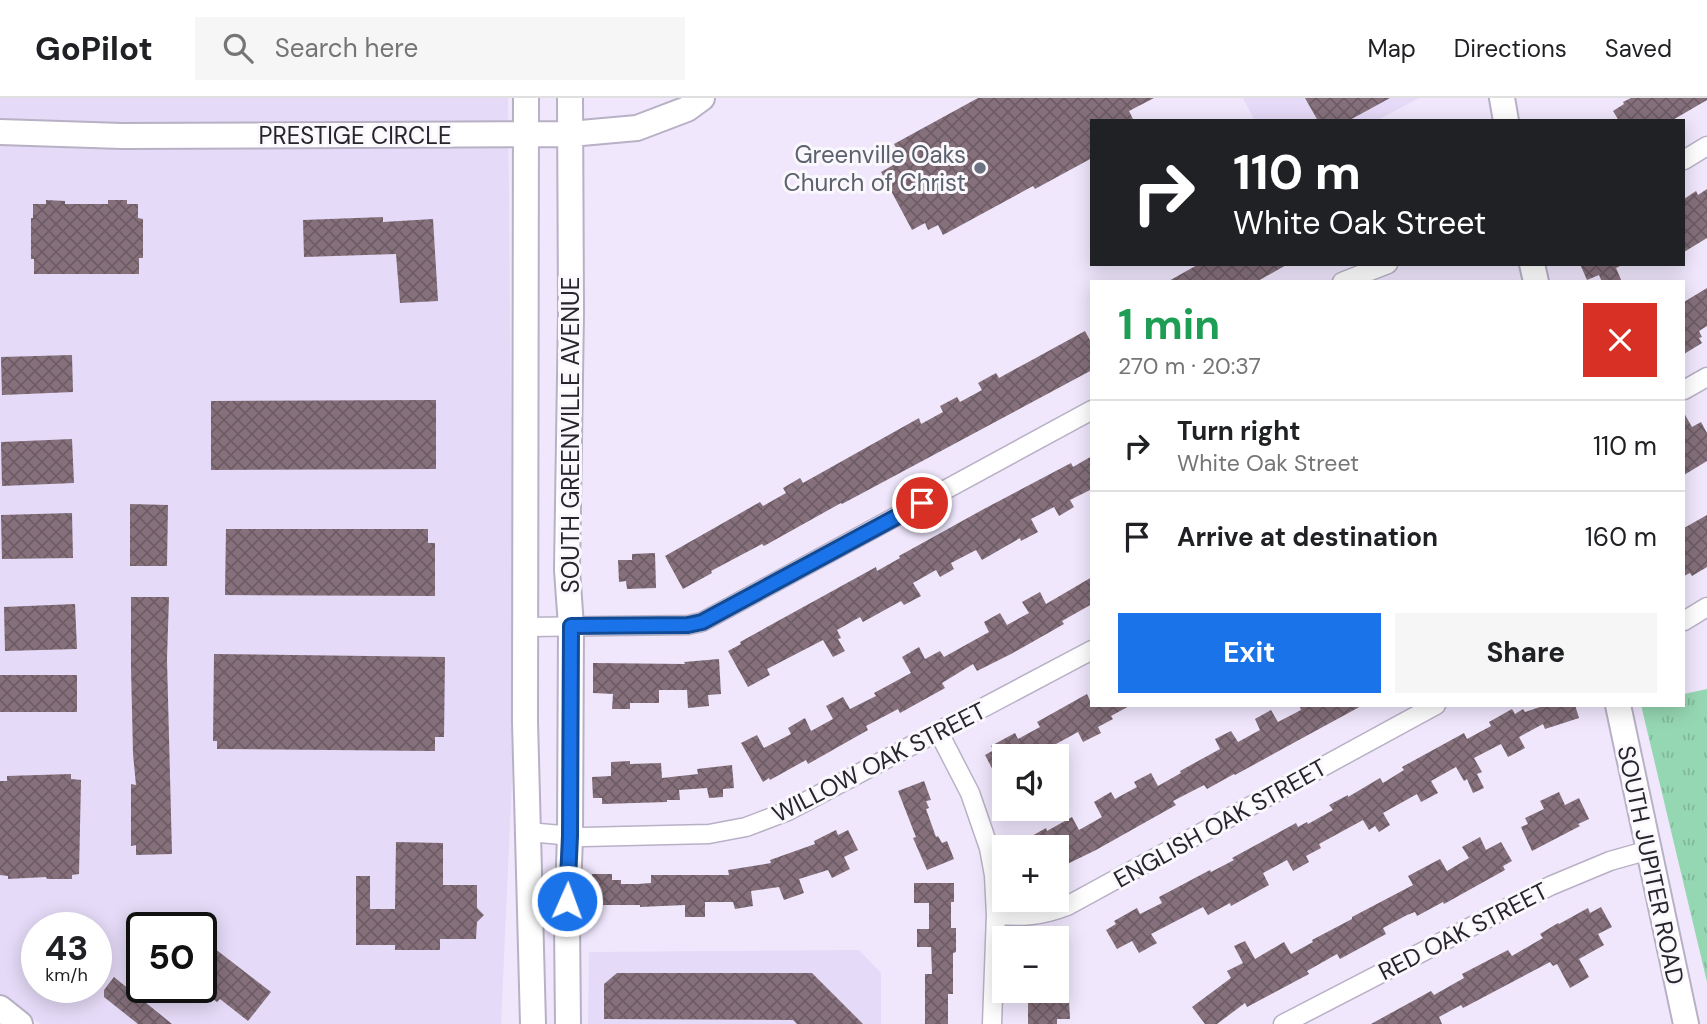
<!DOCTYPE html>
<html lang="en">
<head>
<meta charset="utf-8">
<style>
  :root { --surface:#fff; --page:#f6f6f6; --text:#202124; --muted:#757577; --line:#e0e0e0; --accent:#1a73e8 }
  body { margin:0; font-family:"DM Sans",sans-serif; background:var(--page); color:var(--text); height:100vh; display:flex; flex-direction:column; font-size:26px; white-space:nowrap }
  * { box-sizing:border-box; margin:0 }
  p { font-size:23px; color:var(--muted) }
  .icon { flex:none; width:38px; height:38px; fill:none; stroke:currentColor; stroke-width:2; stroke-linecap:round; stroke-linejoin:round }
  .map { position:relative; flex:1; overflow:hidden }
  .panel { position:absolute; left:1090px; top:182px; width:595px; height:427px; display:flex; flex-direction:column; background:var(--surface); border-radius:0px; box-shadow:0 4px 18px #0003 }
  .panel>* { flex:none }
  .banner { position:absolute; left:1090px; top:21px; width:595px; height:147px; border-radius:0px; box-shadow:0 4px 18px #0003; background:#202124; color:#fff; overflow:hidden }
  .buttons { position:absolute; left:992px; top:646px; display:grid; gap:14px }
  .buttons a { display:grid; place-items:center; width:77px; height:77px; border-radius:0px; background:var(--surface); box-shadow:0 4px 18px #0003; font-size:35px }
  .speed { position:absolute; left:21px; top:814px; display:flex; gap:14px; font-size:35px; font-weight:700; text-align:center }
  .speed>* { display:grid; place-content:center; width:91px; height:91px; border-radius:50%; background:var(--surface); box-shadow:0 4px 18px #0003; line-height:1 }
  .speed small { font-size:18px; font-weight:400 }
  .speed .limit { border:4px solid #111; border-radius:10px; background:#fff; color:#111 }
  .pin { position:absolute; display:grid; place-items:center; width:60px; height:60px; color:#fff; margin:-30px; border:4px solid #fff; border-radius:50%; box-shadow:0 2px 7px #0007 }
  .me { position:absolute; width:77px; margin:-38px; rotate:2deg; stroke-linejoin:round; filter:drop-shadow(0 0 5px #0008) }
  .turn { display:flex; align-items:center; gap:24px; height:147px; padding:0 28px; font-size:32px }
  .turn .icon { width:91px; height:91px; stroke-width:2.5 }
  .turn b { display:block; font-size:49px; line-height:60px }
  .round { display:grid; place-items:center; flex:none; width:74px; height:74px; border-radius:0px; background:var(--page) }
  .head { display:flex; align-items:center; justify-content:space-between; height:119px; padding:0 28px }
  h1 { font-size:42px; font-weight:700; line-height:52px; color:#1e9e55 }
  .button { display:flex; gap:14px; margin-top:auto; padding:14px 28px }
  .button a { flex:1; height:80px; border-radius:0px; background:var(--accent); color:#fff; font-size:28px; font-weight:700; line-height:80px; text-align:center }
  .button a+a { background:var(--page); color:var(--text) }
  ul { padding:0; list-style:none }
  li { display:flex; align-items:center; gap:21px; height:91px; padding:0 28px; border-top:2px solid var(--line) }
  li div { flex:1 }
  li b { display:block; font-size:26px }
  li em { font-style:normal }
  header { display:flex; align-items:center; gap:42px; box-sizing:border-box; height:98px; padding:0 35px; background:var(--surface); border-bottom:2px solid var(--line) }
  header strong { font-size:33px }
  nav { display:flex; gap:38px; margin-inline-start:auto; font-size:24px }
  .search { width:490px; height:63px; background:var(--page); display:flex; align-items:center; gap:18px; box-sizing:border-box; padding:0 24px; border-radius:0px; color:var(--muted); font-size:26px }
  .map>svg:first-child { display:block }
  .built { fill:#e5daf7; fill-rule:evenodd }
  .grass { fill:url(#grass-tufts) }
  .building { fill:url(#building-cross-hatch) }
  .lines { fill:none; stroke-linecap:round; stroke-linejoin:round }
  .street-casing { stroke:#b8b0c5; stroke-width:21 }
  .secondary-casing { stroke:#b8b0c5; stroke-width:28 }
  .street { stroke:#fff; stroke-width:18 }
  .secondary { stroke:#fff; stroke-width:24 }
  .route-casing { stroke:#114b97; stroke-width:18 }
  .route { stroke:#1a73e8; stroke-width:12 }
  .worship-dot { fill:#6b7280; stroke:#faf8fc; stroke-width:2.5 }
  .labels { text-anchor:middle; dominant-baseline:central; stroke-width:6; stroke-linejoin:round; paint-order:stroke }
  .street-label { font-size:24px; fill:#27242c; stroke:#faf8fc }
  .worship-label { font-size:24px; fill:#5b616d; stroke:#faf8fc; text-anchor:end }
</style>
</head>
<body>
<header>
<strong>GoPilot</strong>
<div class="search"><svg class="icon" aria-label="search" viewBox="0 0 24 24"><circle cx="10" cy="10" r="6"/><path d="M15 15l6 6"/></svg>Search here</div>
<nav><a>Map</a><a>Directions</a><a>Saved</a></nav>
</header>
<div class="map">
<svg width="1707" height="926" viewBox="0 0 1707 926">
  <defs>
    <pattern id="grass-tufts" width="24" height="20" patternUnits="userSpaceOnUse" patternTransform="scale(1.75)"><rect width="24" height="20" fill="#96d7b3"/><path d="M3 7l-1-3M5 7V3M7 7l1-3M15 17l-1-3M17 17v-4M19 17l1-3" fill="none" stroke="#81b89a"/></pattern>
    <pattern id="building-cross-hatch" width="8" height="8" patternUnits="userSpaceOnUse" patternTransform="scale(1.75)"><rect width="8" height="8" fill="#85707b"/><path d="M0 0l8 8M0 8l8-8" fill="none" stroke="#6d5c65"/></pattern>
  </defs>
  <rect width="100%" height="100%" fill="#f0e7fd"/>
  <path class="built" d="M0 0H508L514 636 501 926H41L0 897ZM37 830H96V889H37ZM142 830H201V889H142Z
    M1243 0H1419L1376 23H1255Z
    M859 852 881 875V926H588L589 854Z"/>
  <path class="grass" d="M1707 591V884L1641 607H1684V596Z"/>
  <path class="building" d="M978 0H1154L1129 13 1134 23H1092V60L1035 91 1033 88 943 137 938 127 928 132 925 125 912 132 881 74 895 66 891 59 899 55 894 46Z
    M1305 0H1390L1348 23H1318Z
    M1631 0H1707V2L1671 23H1619L1613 13 1624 6 1623 4Z
    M1707 91V140L1684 154V101L1696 93 1698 97Z
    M46 102 65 103V106H108V102H127V106H138V120L143 121V160H139V176H34V161H31V120H33V106H46Z
    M383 119V124L433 121 438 203 400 205 396 156 304 159 303 122Z
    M1199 166H1288L1256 184H1167Z
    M1580 166H1624L1616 170 1622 184H1602L1599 177 1587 182Z
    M1707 190V228L1699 233 1702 239 1699 240 1702 245 1684 256V204Z
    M1085 233 1092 246V272L842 406 841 405 764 448 762 446 711 473 712 475 683 491 665 458 760 404 763 408 786 395 783 390 800 380 803 385 919 320 921 326 943 314 940 308 957 299 960 304 982 292 978 285 996 275 999 280Z
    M72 257 73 294 2 297 1 259Z
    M436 302V371L211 372V303Z
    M1684 315 1692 329 1701 324 1707 335V363L1684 377Z
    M72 341 74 385 2 388 1 344Z
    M1092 358V391L1070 402 1074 409 1059 418 1054 409 1031 421 1038 434 1021 443 1020 440 982 462 976 452 951 465 954 471 940 479 936 472 913 485 921 498 904 507 901 503 863 524 860 519 837 532 841 540 838 541 845 553 833 559 823 542 767 571 770 577 748 589 728 553 741 546 740 544 876 469 877 473 900 460 899 458 982 412 1071 365 1073 369Z
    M130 406 168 407 167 468H130Z
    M72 415 73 460 2 461 1 417Z
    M1707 417V469L1692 478 1690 475 1684 478V430Z
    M226 431H428V445H435V498L225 497Z
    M655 455 656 490 627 491 626 483 619 484 618 462H632V456Z
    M1092 479V506L1062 523 1064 526 1011 556 977 573 973 566 942 585 945 590 900 615 898 611 866 628 868 632 808 666 806 662 770 682 769 680 763 684 741 645 757 637 764 650 791 636 788 630 805 620 811 633 833 621 826 608 843 599 850 611 876 598 874 595 911 575 902 559 919 549 925 561 940 553 944 559 989 534 984 524 1000 515 1007 527 1029 515 1022 504 1040 494 1046 506Z
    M131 499H169L167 561 172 756 136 757V747L131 748V686L136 687 133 656 131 570Z
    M75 506 77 551 5 553 4 509Z
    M214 556 445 559 444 639H435V653L217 651V643H213Z
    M719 561 721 596 708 597 709 608 688 610 687 592H659V605H630V611H612L613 596 593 595V565L685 566 684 564Z
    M0 577H77V614H0Z
    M1087 596 1092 607H1131L1111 618 1113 621 1098 629 1101 635 1083 644 1078 634 1034 658H1004V671L995 676 985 657 994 652 991 648 1015 635 1018 641 1040 629 1037 624Z
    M1299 607H1363L1235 677 1234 676 1207 691 1204 687 1173 703 1176 707 1096 752 1057 771V749H1035L1030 739 1046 730 1047 733 1072 719 1079 732 1102 719 1094 704 1111 694 1115 701 1137 689 1134 684 1151 675 1158 688 1181 675 1180 673 1220 651 1215 641 1231 633 1238 644 1260 632 1255 621 1271 612 1278 624 1301 612Z
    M1546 607H1575L1579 620 1545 631 1543 626 1519 639 1525 650 1508 659 1501 646 1474 660 1482 674 1477 676 1484 690 1473 695 1467 681 1464 683 1456 669 1431 683 1438 695 1421 704 1417 696 1383 715 1390 727 1379 734 1375 728 1369 732 1363 722 1319 746 1321 750 1306 758 1309 764 1293 773 1287 762 1263 775 1269 787 1231 808 1230 805 1208 817 1203 809 1151 836 1157 845 1139 855 1132 843 1117 851 1106 832 1116 826 1114 823 1137 810 1140 816 1162 805 1159 799 1210 772 1211 774 1234 762 1232 760 1296 725 1298 729 1307 724 1308 726 1333 712 1329 707 1348 697V699L1380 680 1383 685 1404 672 1402 669 1464 635 1467 641 1491 628 1489 624 1512 611 1515 616 1523 611 1525 614Z
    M630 663V666L661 665 662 680 698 676 697 671 732 667 734 690 723 691V699L709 700 707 690 679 692 680 702H667V704L602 706V700H593L592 679 611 678V664Z
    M71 676V681L81 682 79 776 72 777V781H47L46 779 8 781V778L0 777V683H7V678Z
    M924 683 931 702 926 703 929 710 926 711 936 739 938 738 942 745 947 743 954 761 927 772 913 740 916 739 898 693Z
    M1559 694 1565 707 1579 700 1589 721 1578 726 1580 728 1532 753 1521 729 1528 726 1525 720 1544 711 1540 703Z
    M836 732 838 737 848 732 858 752 844 759 850 771 832 780 828 772 799 781 804 795 784 802 779 789 751 793 753 808 735 811 733 804H705V819H685V807L640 809V807H592V776H612V782H621V786H638L651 785V777H729L728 772 771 765 770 762 815 746 814 743Z
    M1480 739 1486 752 1501 744 1512 763 1503 768 1505 772 1444 806 1443 804 1417 818 1415 814 1407 817 1383 830 1386 836 1340 861 1337 856 1307 873 1309 876 1247 909 1245 905 1217 926H1205L1192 909 1231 880 1227 873 1243 865 1234 848 1245 843 1255 861 1284 844 1291 856 1313 844 1312 842 1352 821V819L1413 787 1408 778 1440 761 1447 773 1469 760 1462 749Z
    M396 744 443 745V787H477V810L484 817 477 824 476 841H440V852H395V847H356V778H370V811H395Z
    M914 785H954V804H951V830H956V854L953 855V896H948V926H925V876H932L931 849H917V831H929V805H914Z
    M1601 809 1612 829 1598 836 1604 847 1579 861 1589 879 1570 890 1557 866 1553 868 1550 864 1463 910 1461 907 1439 919 1442 926H1371L1431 893 1434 897 1464 880 1462 876 1508 852 1512 858 1543 840 1540 836 1558 825 1559 826 1588 810 1590 815Z
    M201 840 271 894 248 923 220 901 217 904 201 892Z
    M617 875H812L863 926H797L793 922 604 921V886Z
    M114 879 172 926H138L104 899V892Z
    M1028 902H1069L1070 921H1057V926H1028Z"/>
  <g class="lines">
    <defs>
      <path id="street" d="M1684 62 1707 48
        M1342 184 1388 166
        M1684 292 1707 279
        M1684 523 1707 509
        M526 529 688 527 702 524 1092 312
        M939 635 970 695 989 750 994 777 996 817 992 926
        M528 734 584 739 709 736 746 729 788 713 1092 552
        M996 817C1023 819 1041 818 1067 808L1436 607
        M1283 926 1550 788 1610 763 1649 752"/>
      <path id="secondary" d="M526 0 525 623 533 926
        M1502 0 1506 23
        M0 34 122 38 570 36 637 30 687 11 702 0
        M1532 166 1536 184
        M1618 607 1686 926
        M0 910 20 926
        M568 926 567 825 570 738 571 528 567 472 571 214 570 0"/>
    </defs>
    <use href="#street" class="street-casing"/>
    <use href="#secondary" class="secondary-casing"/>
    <use href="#street" class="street"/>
    <use href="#secondary" class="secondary"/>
  </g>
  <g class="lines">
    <defs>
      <path id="route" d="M567 803 570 738 571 528 688 527 702 524 922 405"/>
    </defs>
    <use href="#route" class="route-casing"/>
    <use href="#route" class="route"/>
  </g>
  <circle class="worship-dot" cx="980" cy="70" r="7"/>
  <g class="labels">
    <g class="street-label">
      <text x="355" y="37">PRESTIGE CIRCLE</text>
      <text transform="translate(570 337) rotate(-90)">SOUTH GREENVILLE AVENUE</text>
      <text transform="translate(879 664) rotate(-27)">WILLOW OAK STREET</text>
      <text transform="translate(1220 725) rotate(-29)">ENGLISH OAK STREET</text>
      <text transform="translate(1651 767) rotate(78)">SOUTH JUPITER ROAD</text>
      <text transform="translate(1463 833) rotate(-27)">RED OAK STREET</text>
    </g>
    <g class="worship-label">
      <text x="966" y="56">Greenville Oaks<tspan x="966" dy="28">Church of Christ</tspan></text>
    </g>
  </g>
</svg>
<div class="buttons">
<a><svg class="icon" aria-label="sound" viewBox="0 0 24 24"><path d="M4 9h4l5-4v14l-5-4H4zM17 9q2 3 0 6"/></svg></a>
<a>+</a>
<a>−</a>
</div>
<div class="speed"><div>43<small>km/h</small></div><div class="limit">50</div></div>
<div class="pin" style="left:922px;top:405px;background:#d93025"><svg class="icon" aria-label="arrive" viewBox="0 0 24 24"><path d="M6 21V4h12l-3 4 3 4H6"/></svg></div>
<svg class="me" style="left:567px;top:803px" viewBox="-20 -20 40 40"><circle r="17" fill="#1a73e8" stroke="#fff" stroke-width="3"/><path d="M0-11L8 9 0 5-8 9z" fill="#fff"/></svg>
<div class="banner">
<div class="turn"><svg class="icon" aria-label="right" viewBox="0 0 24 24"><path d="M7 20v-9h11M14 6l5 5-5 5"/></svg><div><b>110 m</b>White Oak Street</div></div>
</div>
<section class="panel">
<div class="head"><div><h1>1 min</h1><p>270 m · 20:37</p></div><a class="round" style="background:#d93025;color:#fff"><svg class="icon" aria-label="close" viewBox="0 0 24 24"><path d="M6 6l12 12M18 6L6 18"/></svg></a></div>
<ul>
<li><svg class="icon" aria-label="right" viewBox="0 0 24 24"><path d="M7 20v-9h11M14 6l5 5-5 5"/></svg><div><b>Turn right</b><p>White Oak Street</p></div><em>110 m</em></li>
<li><svg class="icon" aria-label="arrive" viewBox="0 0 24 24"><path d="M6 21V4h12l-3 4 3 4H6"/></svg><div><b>Arrive at destination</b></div><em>160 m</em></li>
</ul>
<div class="button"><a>Exit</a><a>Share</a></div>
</section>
</div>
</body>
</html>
